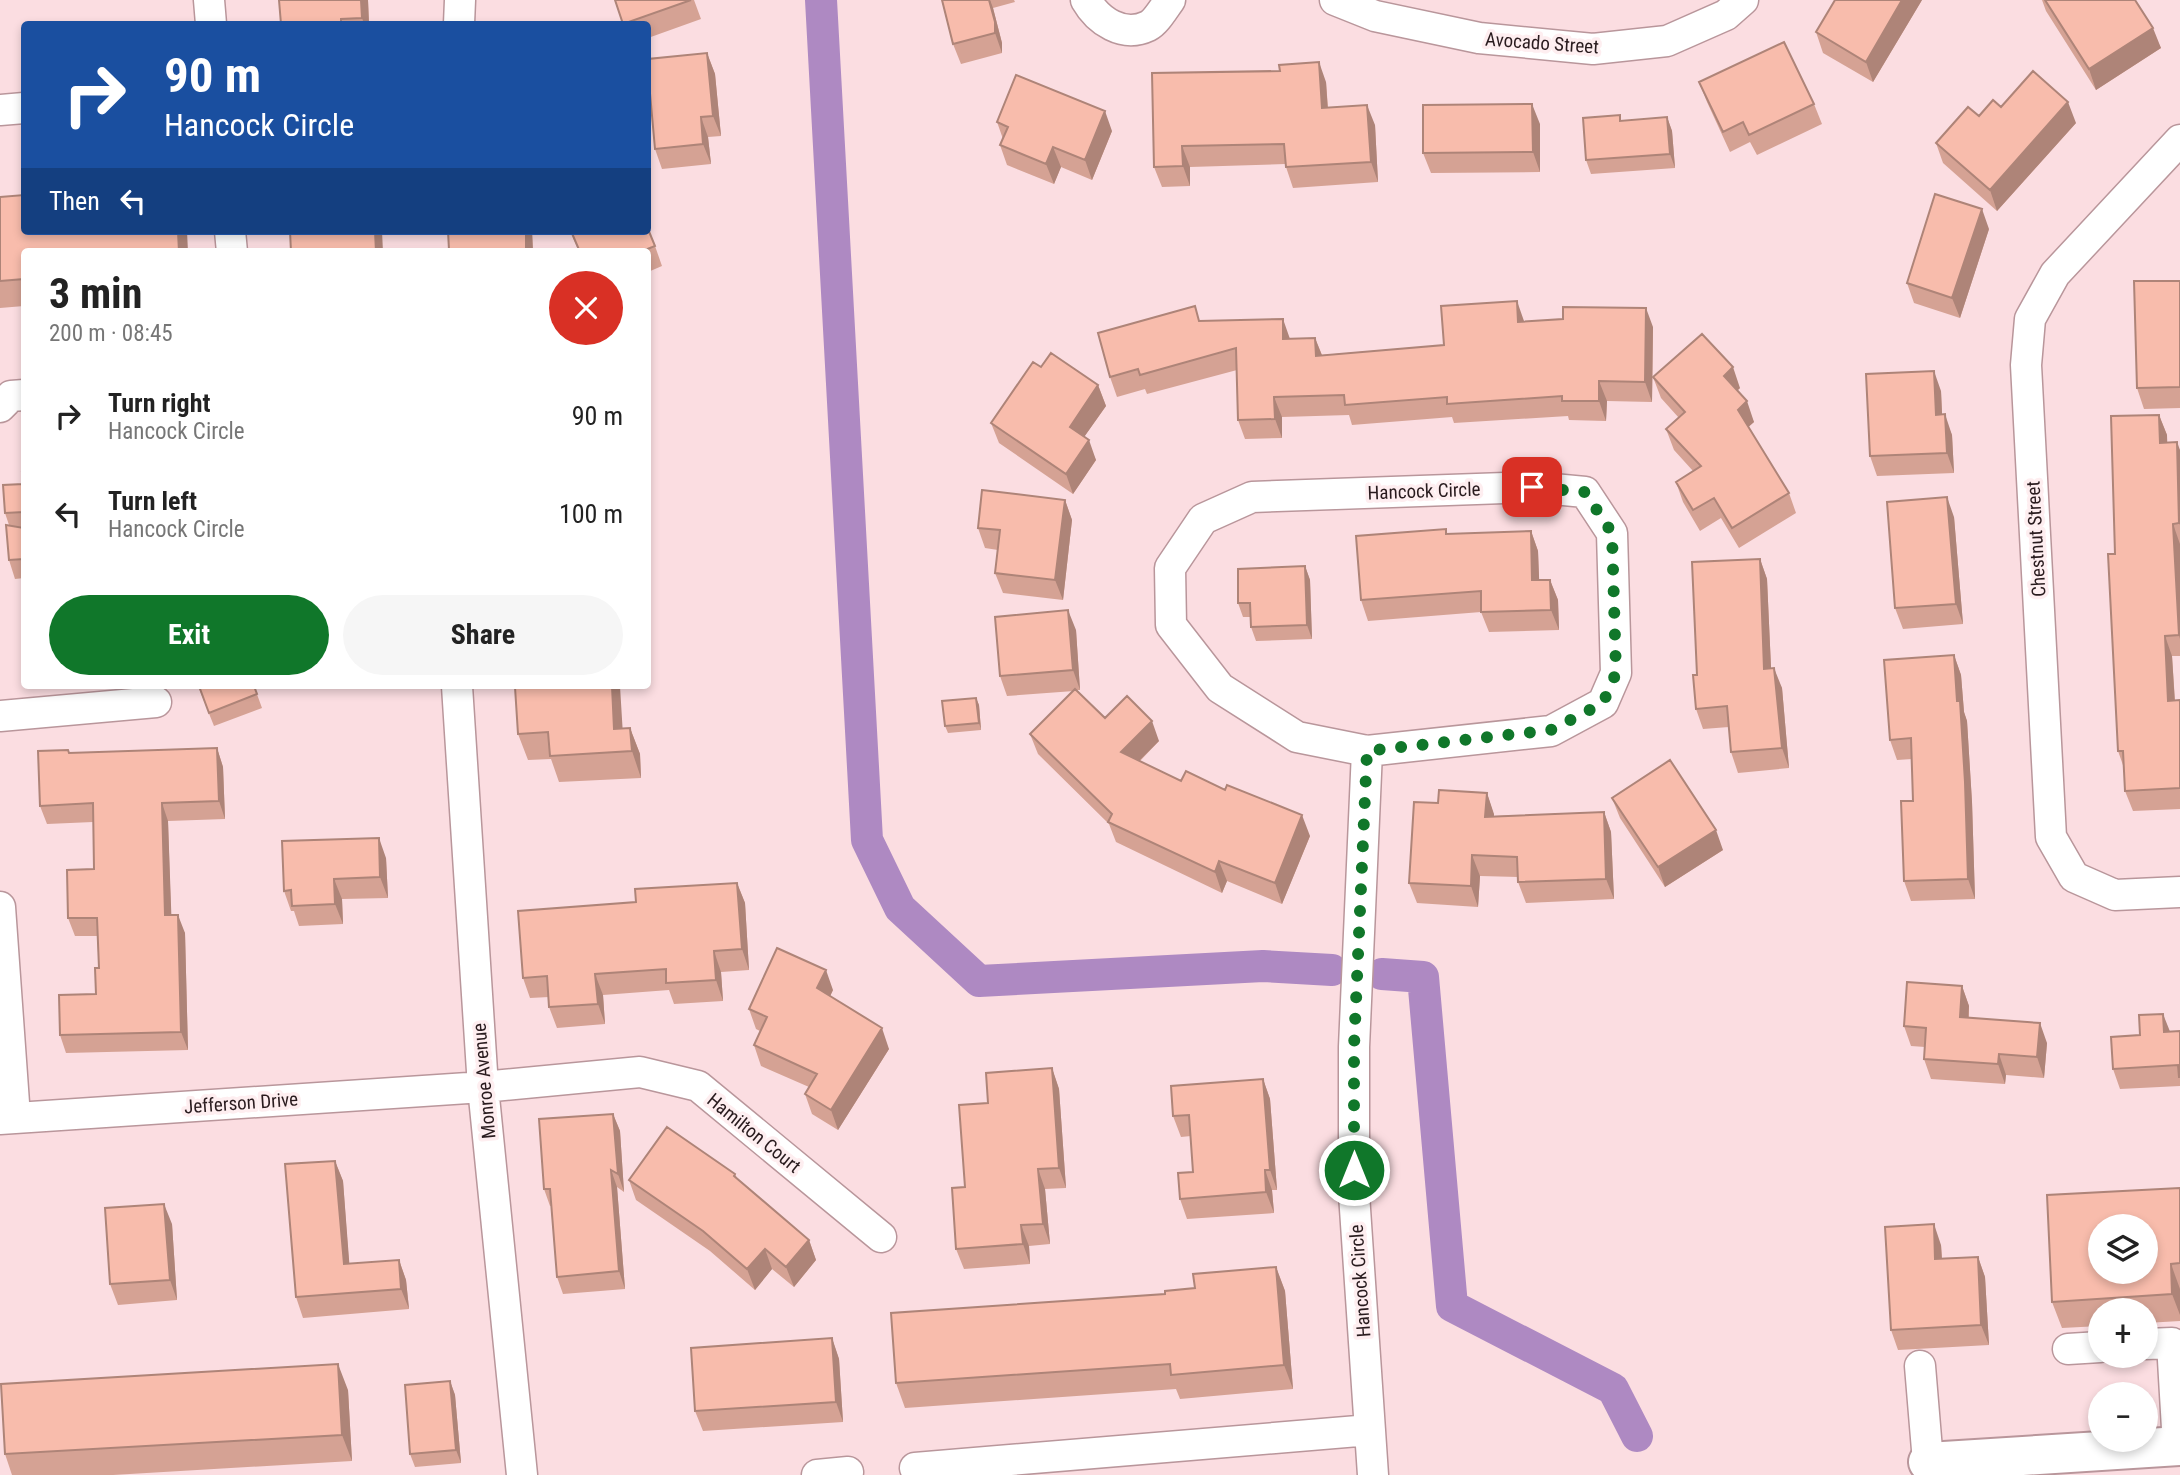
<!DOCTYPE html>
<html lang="en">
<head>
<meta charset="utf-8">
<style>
  :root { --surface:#fff; --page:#f6f6f6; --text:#222; --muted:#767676; --accent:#10772a }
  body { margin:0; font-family:"Roboto Condensed",sans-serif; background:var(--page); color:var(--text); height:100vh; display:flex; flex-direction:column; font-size:26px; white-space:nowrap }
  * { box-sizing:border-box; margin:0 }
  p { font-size:23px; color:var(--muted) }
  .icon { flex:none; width:38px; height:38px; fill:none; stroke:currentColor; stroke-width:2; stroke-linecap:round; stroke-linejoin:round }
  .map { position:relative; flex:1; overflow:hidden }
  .side { position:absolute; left:21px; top:248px; width:630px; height:441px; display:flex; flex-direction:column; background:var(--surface); border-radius:7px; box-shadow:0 4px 10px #0003 }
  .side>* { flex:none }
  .top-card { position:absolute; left:21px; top:21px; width:630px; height:214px; border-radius:7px; box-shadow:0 4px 10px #0003; background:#1a4fa0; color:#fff; overflow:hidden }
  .tools { position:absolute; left:2088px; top:1214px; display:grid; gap:14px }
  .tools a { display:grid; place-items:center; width:70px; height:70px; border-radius:50%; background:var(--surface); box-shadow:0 4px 10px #0003; font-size:35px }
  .pin { position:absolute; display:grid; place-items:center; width:60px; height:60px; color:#fff; margin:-30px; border-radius:14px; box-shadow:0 4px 10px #0006 }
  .me { position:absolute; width:77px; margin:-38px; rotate:0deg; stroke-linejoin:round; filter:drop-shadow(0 0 5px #0008) }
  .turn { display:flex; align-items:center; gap:24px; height:147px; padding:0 28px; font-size:32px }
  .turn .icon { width:91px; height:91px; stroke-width:2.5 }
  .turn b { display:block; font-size:49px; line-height:60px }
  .then { display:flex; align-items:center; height:66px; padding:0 28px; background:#0003; gap:14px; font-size:26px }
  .round { display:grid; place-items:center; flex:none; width:74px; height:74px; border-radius:37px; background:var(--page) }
  .head { display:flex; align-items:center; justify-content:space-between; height:119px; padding:0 28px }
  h1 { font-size:42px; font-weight:700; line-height:52px }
  .button { display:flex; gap:14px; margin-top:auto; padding:14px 28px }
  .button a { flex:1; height:80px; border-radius:42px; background:var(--accent); color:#fff; font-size:28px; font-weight:700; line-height:80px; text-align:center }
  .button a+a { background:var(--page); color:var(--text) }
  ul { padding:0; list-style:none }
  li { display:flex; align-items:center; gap:21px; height:98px; padding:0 28px }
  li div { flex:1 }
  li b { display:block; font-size:26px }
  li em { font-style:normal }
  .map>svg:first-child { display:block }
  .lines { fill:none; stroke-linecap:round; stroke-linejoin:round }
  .canal { stroke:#ae89c2; stroke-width:32 }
  .minor-casing { stroke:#b9969b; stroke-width:33 }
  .major-casing { stroke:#b9969b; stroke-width:42 }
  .minor { stroke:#fff; stroke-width:30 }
  .major { stroke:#fff; stroke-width:38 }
  .wall { fill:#d5a294 }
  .shaded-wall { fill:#ae8478 }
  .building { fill:#f8bcac; stroke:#ae8478; stroke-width:2; fill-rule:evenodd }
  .route { stroke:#10772a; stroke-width:12; stroke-dasharray:0 21.6 }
  .labels { text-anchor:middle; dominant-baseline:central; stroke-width:7; stroke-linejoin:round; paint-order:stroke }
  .street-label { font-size:19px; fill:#291b1e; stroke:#feeef0 }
</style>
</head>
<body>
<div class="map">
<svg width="2180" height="1475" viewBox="0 0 2180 1475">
  <rect width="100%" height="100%" fill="#fbdde1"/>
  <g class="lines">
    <path class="canal" d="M821 0 867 840 900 908 979 981 1263 966 1332 970
      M1382 974 1423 977 1452 1306 1613 1389 1637 1436"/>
    <defs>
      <path id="minor" d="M209 0 211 24
        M1086 0C1098 21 1123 38 1148 26 1156 22 1164 8 1170 0
        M1335 0 1375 16 1479 38 1593 49 1667 41 1726 15 1743 0
        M459 24 460 0
        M0 110 24 108
        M2180 140 2055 274 2030 319 2026 365 2051 837 2074 877 2115 895 2180 892
        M230 231 232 252
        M0 407 11 396 24 395
        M1532 487 1585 492 1612 533 1616 673 1603 703 1551 731 1367 751 1297 737 1220 688 1171 625 1170 568 1203 519 1252 497Z
        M457 686 483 1087 522 1475
        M0 716 156 702
        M1367 751 1354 1047V1194L1373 1475
        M0 907 15 1117
        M0 1119 483 1087 640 1072 698 1086 881 1237
        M2146 1344 2172 1343 2178 1446
        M2068 1349 2100 1347
        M1920 1366 1928 1462
        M915 1468 1370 1430
        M817 1475 848 1472"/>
      <path id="major" d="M1928 1462 2180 1446"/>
    </defs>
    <use href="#minor" class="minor-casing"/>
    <use href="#major" class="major-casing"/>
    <use href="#minor" class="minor"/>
    <use href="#major" class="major"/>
  </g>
  <path class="wall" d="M368 0 369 24H281Z
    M615 0H694L701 19 648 38V24H623Z
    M942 0H1014L1015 2 993 8 1002 43V53L961 64 953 44Z
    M1922 0 1873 82 1823 53 1816 32Z
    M2042 0H2135L2161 48 2096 90 2046 11Z
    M707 53 715 74 721 136 708 137 711 164 662 169 655 149Z
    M1152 73 1326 82 1328 108 1375 125 1378 182 1293 188 1285 164 1190 167V186L1162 187 1154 167Z
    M1699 82 1814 104 1822 124 1757 155 1750 142 1730 152 1707 102Z
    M2001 107 2076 123 1997 211 1943 163 1936 143 1979 116Z
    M1667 117 1672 131 1675 168 1591 174 1586 160Z
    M997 122 1112 131 1092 180 1061 167 1054 184 1007 165 1000 145 1003 139Z
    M1540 124V172L1431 173 1423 153Z
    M0 197 24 252V306L0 308Z
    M1989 229 1960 318 1914 303 1907 283Z
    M448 231H532L533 252H449Z
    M570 231H648L655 246 662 266 648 272V252H579Z
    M2180 281V408L2144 409 2137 388Z
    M1200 321 1290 339 1315 338 1322 355 1444 345 1524 321 1653 327 1652 402 1607 401 1606 421 1569 420 1568 416 1454 423 1452 417 1352 425 1349 415 1282 417V438L1245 439 1238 420 1237 370 1147 394 1145 389 1117 397 1110 377Z
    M1041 367 1098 385 1106 406 1084 437 1096 460 1073 494 999 443 991 423Z
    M1653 377 1740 388 1737 391 1754 422 1748 427 1789 493 1796 513 1739 548 1721 518 1700 531 1683 502 1676 482 1693 471 1674 450 1666 429 1679 418 1661 398Z
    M1941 391 1942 414 1952 435 1954 473 1877 476 1870 456Z
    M2159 415 2167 435V442L2180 450V656H2172L2175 701 2180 700V809L2133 811 2125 791 2124 768 2118 751 2115 554Z
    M24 472V578L15 579 9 560V525L5 513 23 484Z
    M1065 500 1072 520 1063 600 1003 593 995 573 998 550 985 548 978 528Z
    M1954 517 1963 624 1903 629 1895 608Z
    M1531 531 1538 551 1539 580H1550L1558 600 1559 630 1489 632 1481 612 1368 621 1361 600 1448 534Z
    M1760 559 1767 579 1771 668 1782 688 1789 768 1738 773 1731 752 1729 727 1703 729 1696 709 1697 675Z
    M1305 566 1310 580 1312 639 1256 641 1251 627 1250 617H1243L1238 603Z
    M1076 630 1080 690H1077L1105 718 1159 741 1140 761 1181 781 1310 836 1282 904 1227 881 1222 893 1116 842 1109 824 1038 754 1030 734 1074 691 1007 696 1000 676Z
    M1954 655 1961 675 1964 712 1967 721 1972 802 1975 899 1911 901 1904 881 1913 801 1912 759 1897 760 1890 740Z
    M198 686H254L262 708 214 726Z
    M976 698 979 705 981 730 948 733 945 726Z
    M630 728 640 754 641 778 559 782 551 759 528 760 518 734Z
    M217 748 223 767 225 819 168 821 171 915 185 933 188 1050 66 1053 60 1035 96 994 99 968 97 936H75L68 918 94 869 93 822 47 824 40 806 70 753Z
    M1487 793 1494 816 1604 812 1611 832 1614 899 1526 903 1518 882V877L1480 876 1478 907 1417 903 1409 883 1438 803Z
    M1612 798 1723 850 1665 887 1620 818Z
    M386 858 388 898 342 899 343 924 299 926 294 911H291L284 891Z
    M737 883 745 903 749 970 721 972 723 1001 674 1004 669 990 603 995 605 1024 557 1028 549 1007V997L530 998 523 978 636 902Z
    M1962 986 1969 1006V1017L2047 1043 2044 1078 2006 1075 2005 1084 1931 1079 1924 1059 1925 1047 1911 1046 1904 1026Z
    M833 990 830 996 889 1049 838 1130 812 1114 805 1094 809 1087 761 1066 754 1045 760 1031 756 1029 749 1009Z
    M2180 1031V1086L2120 1089 2113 1069 2170 1032Z
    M1052 1068 1059 1089 1066 1188 1045 1189 1050 1244 1029 1246 1030 1264 964 1269 956 1249 965 1187 988 1103Z
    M1263 1079 1270 1099 1277 1190H1272L1274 1213 1187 1219 1180 1199 1193 1172 1191 1136 1181 1137 1173 1116Z
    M613 1114 620 1131 624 1192 617 1187 625 1289 563 1294 557 1277 551 1206H550L544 1189Z
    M335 1161 343 1181 349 1264 399 1260 406 1280 409 1309 303 1318 296 1297Z
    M735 1174 737 1178 809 1240 816 1260 794 1287 772 1269 755 1290 710 1251 636 1200 629 1180Z
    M2180 1188V1321L2146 1323V1311H2100V1326L2062 1328 2052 1302Z
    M172 1224 177 1300 118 1305 110 1284Z
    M1941 1245 1942 1258 1978 1257 1985 1277 1989 1345 1898 1350 1891 1330Z
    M1276 1267 1285 1291 1293 1389 1180 1399 1176 1389 905 1408 896 1383 1165 1294 1195 1288Z
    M832 1338 839 1359 843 1422 703 1431 695 1411Z
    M450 1381 455 1395 461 1463 415 1467 410 1454Z
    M348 1390 352 1461 113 1475H12L5 1454Z"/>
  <path class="shaded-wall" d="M361 0H368L369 24H364L362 18Z
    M989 0H990L993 8 1002 43V53L995 33Z
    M1902 0H1922L1873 82 1866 62Z
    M2153 28 2161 48 2096 90 2089 69Z
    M707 53 715 74 721 136 713 116Z
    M1319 62 1326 82 1329 128 1322 108Z
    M2068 102 2076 123 1997 211 1990 190Z
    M1532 104 1540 124V172L1533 152Z
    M1367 105 1375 125 1378 182 1371 162Z
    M1105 111 1112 131 1092 180 1085 160Z
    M701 117 708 137 711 164 703 144Z
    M1667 117 1672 131 1675 168 1670 154Z
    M1182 146 1190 167V186L1183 166Z
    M1053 147 1061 167 1054 184 1046 164Z
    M1982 209 1989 229 1960 318 1952 298Z
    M178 231H187L188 252H179Z
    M375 231H382L383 252H376Z
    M526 231H532L533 252H527L526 249Z
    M1517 301 1524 321 1518 322Z
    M1646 308 1653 327 1652 402 1645 382Z
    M1283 319 1290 339H1283Z
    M1315 338 1323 358 1316 356Z
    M1733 367 1740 388 1731 396 1724 376Z
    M1934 371 1941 391 1943 435 1936 415Z
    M1599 381 1607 401 1606 421 1599 401Z
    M1098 385 1106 406 1077 447 1070 427Z
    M1274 397 1282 417V438L1275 419Z
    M1747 401 1754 422 1745 430 1738 410Z
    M1945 414 1952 435 1954 473 1947 453Z
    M2159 415 2167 435 2168 463 2160 443Z
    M1089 440 1096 460 1073 494 1066 474Z
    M2177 442 2180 450V525L2179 523Z
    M1947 497 1954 517 1963 624 1956 604Z
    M1065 500 1072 520 1063 600 1055 580Z
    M2173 524 2180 544V639L2179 635Z
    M1531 531 1538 551 1540 601 1532 580Z
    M1760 559 1767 579 1772 689 1764 669Z
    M1305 566 1310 580 1312 639 1307 625Z
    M1550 580 1558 600 1559 630 1551 610Z
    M1068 610 1076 630 1080 690 1073 670Z
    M2165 636 2172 656 2176 721 2168 701Z
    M1954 655 1961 675 1964 712 1967 721 1972 802 1975 899 1968 879Z
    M1774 668 1782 688 1789 768 1782 748Z
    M612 686H620L624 752 614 729Z
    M976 698 979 705 981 730 979 723Z
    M1152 721 1159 741 1128 772 1121 752Z
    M630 728 640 754 641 778 632 751Z
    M217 748 223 767 225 819 219 801Z
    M1487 793 1494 814 1493 837 1485 817Z
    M162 803 168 821 172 933 165 915Z
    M1604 812 1611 832 1614 899 1606 879Z
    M1302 815 1310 836 1282 904 1275 883Z
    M1716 830 1723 850 1665 887 1658 867Z
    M379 838 386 858 388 898 380 877Z
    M1472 855 1480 876 1478 907 1471 886Z
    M1219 861 1227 881 1222 893 1215 872Z
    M334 879 342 899 343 924 335 904Z
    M737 883 745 903 749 970 742 949Z
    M178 915 185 933 188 1050 181 1032Z
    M714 951 721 972 723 1001 716 980Z
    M826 970 833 990 824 1009 817 988Z
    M595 974 603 995 605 1024 598 1004Z
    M1962 986 1969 1006 1967 1037 1960 1017Z
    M2163 1014 2171 1034 2164 1032Z
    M2040 1023 2047 1043 2044 1078 2037 1057Z
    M882 1028 889 1049 838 1130 831 1110Z
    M1999 1054 2006 1075 2005 1084 1998 1064Z
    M1052 1068 1059 1089 1066 1188 1059 1168Z
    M1263 1079 1270 1099 1277 1190 1270 1170Z
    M613 1114 620 1131 624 1192 618 1174Z
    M335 1161 343 1181 351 1285 344 1264Z
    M1038 1169 1045 1189 1050 1244 1043 1224Z
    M611 1170 617 1187 625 1289 619 1271Z
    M1265 1170 1272 1190 1274 1213 1266 1192Z
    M164 1204 172 1224 177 1300 170 1280Z
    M1934 1224 1941 1245 1943 1279 1935 1259Z
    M1021 1225 1029 1246 1030 1264 1023 1244Z
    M809 1240 816 1260 794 1287 786 1267Z
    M765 1249 772 1269 755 1290 747 1269Z
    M1978 1257 1985 1277 1989 1345 1981 1325Z
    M399 1260 406 1280 409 1309 401 1289Z
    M2171 1264 2180 1289V1315L2172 1294Z
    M1276 1267 1285 1291 1293 1389 1284 1365Z
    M832 1338 839 1359 843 1422 836 1402Z
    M338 1364 348 1390 352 1461 342 1435Z
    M450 1381 455 1395 461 1463 456 1450Z"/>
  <path class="building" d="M279 0H361L362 18 341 19V24H281Z
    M615 0H691L623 24Z
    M942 0H989L995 22V33L953 44Z
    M1835 0H1902L1866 62 1816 32Z
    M2045 0H2135L2153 28 2089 69Z
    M1784 42 1814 104 1749 135 1743 122 1723 132 1699 82Z
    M707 53 713 116 701 117 703 144 655 149 648 71V59Z
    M1319 62 1322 108 1367 105 1371 162 1286 167 1284 144 1182 146 1183 166 1154 167 1152 73 1280 71 1279 65Z
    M2033 71 2068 102 1990 190 1936 143 1968 107 1979 116 1993 100 2001 107Z
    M1016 75 1105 111 1085 160 1053 147 1046 164 1000 145 1008 127 997 122Z
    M1532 104 1533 152 1423 153V105Z
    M1620 115V121L1667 117 1670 154 1586 160 1583 118Z
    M1935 194 1982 209 1952 298 1907 283Z
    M24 195V231H178L179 252H24V279L0 281V197Z
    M648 229 655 246 640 252H580L571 231H648Z
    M290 231H375L376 252H291Z
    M448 231H526V249L449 250Z
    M2134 281H2180V387L2137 388Z
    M1517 301 1518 322 1563 319V307L1646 308 1645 382 1599 381V401H1562V396L1447 404V397L1345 405 1344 395 1274 397 1275 419 1238 420 1236 348 1140 375 1138 369 1110 377 1098 333 1195 306 1199 321 1283 319V339L1315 338 1316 356 1444 345 1441 306Z
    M1702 334 1733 367 1724 376 1747 401 1738 410 1789 493 1732 528 1714 498 1693 510 1676 482 1701 466 1666 429 1685 412 1653 377Z
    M1051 353 1098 385 1070 427 1089 440 1066 474 991 423 1033 362 1041 367Z
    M1934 371 1936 415 1945 414 1947 453 1870 456 1866 374Z
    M2159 415 2160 443 2177 442 2179 523 2173 524 2179 635 2165 636 2168 701 2180 700V788L2125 791 2123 751H2118L2108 554H2115L2111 416Z
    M22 472H24V512L5 513 3 485 23 484Z
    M982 490 1065 500 1055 580 995 573 1000 530 978 528Z
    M1947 497 1956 604 1895 608 1887 502Z
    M6 525 24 528V559L9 560Z
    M1446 529V534L1531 531 1532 580H1550L1551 610 1481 612V591L1361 600 1356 536Z
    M1760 559 1764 669 1774 668 1782 748 1731 752 1727 706 1696 709 1693 675H1697L1692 562Z
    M1305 566 1307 625 1251 627 1250 603H1238V569Z
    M1068 610 1073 670 1000 676 995 617Z
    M1954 655 1957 701H1960L1965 782 1968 879 1904 881 1901 801H1913L1911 738 1890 740 1884 660Z
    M199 686H254L257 694 209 713Z
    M538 686H612L614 729 630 728 632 751 550 756 548 732 518 734 515 687Z
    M1075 689 1105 718 1127 696 1152 721 1121 752 1181 781 1186 771 1225 790 1227 785 1302 815 1275 883 1219 861 1215 872 1108 822 1112 814 1030 734Z
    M976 698 979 723 945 726 942 701Z
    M217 748 219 801 162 803 165 915H178L181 1032 60 1035 59 995 96 994 95 968H99L97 918H68L67 870 94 869 93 803 40 806 38 751 68 750 69 753Z
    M1670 760 1716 830 1658 867 1612 798Z
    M1439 790 1487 793 1485 817 1604 812 1606 879 1518 882 1517 857 1472 855 1471 886 1409 883 1414 802 1438 803Z
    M379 838 380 877 334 879 335 904 292 906 291 890 284 891 282 841Z
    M737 883 742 949 714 951 716 980 666 983V969L595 974 598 1004 549 1007 547 976 523 978 518 911 636 902 635 889Z
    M777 948 826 970 817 988 882 1028 831 1110 805 1094 817 1074 754 1045 767 1017 749 1009Z
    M1907 982 1962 986 1960 1017 2040 1023 2037 1057 1999 1054 1998 1064 1924 1059 1926 1028 1904 1026Z
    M2163 1014 2164 1032 2180 1031V1077H2179L2178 1065 2113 1069 2111 1037 2140 1035 2139 1015Z
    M1052 1068 1059 1168 1038 1169 1043 1224 1021 1225 1023 1244 956 1249 952 1188 965 1187 959 1105 988 1103 986 1073Z
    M1263 1079 1270 1170H1265L1266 1192 1180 1199 1178 1173 1193 1172 1189 1115 1173 1116 1171 1086Z
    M613 1114 618 1174 611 1170 619 1271 557 1277 550 1189H544L539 1119Z
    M667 1127 735 1174 734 1176 809 1240 786 1267 765 1249 747 1269 703 1231 629 1180Z
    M335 1161 344 1264 399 1260 401 1289 296 1297 285 1164Z
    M2180 1188V1263L2171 1264 2172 1294 2052 1302 2047 1195ZM2100 1227H2146V1272H2100Z
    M164 1204 170 1280 110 1284 105 1208Z
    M1934 1224 1935 1259 1978 1257 1981 1325 1891 1330 1885 1227Z
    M1276 1267 1284 1365 1171 1375 1170 1364 896 1383 891 1313 1165 1294V1291L1195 1288 1193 1274Z
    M832 1338 836 1402 695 1411 691 1348Z
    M338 1364 342 1435 5 1454 1 1384Z
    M450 1381 456 1450 410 1454 405 1385Z"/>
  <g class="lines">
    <path class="route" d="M1354 1170V1047L1367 751 1551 730 1603 703 1616 673 1612 533 1585 492 1532 487"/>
  </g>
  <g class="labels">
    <g class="street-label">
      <text transform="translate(1542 43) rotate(4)">Avocado Street</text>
      <text transform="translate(1424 491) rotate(-2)">Hancock Circle</text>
      <text transform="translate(2036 539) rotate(-93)">Chestnut Street</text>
      <text transform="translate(484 1081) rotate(-95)">Monroe Avenue</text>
      <text transform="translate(241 1103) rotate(-4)">Jefferson Drive</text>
      <text transform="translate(754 1133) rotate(39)">Hamilton Court</text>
      <text transform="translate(1360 1281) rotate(-94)">Hancock Circle</text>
    </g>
  </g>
</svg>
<div class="tools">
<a><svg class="icon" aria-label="layers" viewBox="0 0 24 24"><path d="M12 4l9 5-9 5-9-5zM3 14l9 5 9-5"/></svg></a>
<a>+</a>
<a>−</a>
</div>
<div class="pin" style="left:1532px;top:487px;background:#d93025"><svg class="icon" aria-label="arrive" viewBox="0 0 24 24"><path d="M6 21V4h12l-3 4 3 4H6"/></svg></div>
<svg class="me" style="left:1354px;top:1170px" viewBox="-20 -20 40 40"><circle r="17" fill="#10772a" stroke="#fff" stroke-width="3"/><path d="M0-11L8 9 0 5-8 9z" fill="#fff"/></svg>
<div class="top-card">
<div class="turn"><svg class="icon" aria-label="right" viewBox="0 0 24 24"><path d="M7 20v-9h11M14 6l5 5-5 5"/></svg><div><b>90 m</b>Hancock Circle</div></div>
<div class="then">Then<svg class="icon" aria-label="left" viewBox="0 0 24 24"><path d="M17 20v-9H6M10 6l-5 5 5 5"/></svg></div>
</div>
<section class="side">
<div class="head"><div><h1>3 min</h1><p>200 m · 08:45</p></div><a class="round" style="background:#d93025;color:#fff"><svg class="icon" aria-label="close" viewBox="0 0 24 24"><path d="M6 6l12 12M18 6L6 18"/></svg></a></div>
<ul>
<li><svg class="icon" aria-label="right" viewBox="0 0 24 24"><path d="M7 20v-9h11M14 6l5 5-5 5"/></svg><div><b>Turn right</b><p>Hancock Circle</p></div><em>90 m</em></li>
<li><svg class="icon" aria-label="left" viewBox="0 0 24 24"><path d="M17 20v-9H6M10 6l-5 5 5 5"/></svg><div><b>Turn left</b><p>Hancock Circle</p></div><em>100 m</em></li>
</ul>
<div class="button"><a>Exit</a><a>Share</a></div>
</section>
</div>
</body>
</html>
